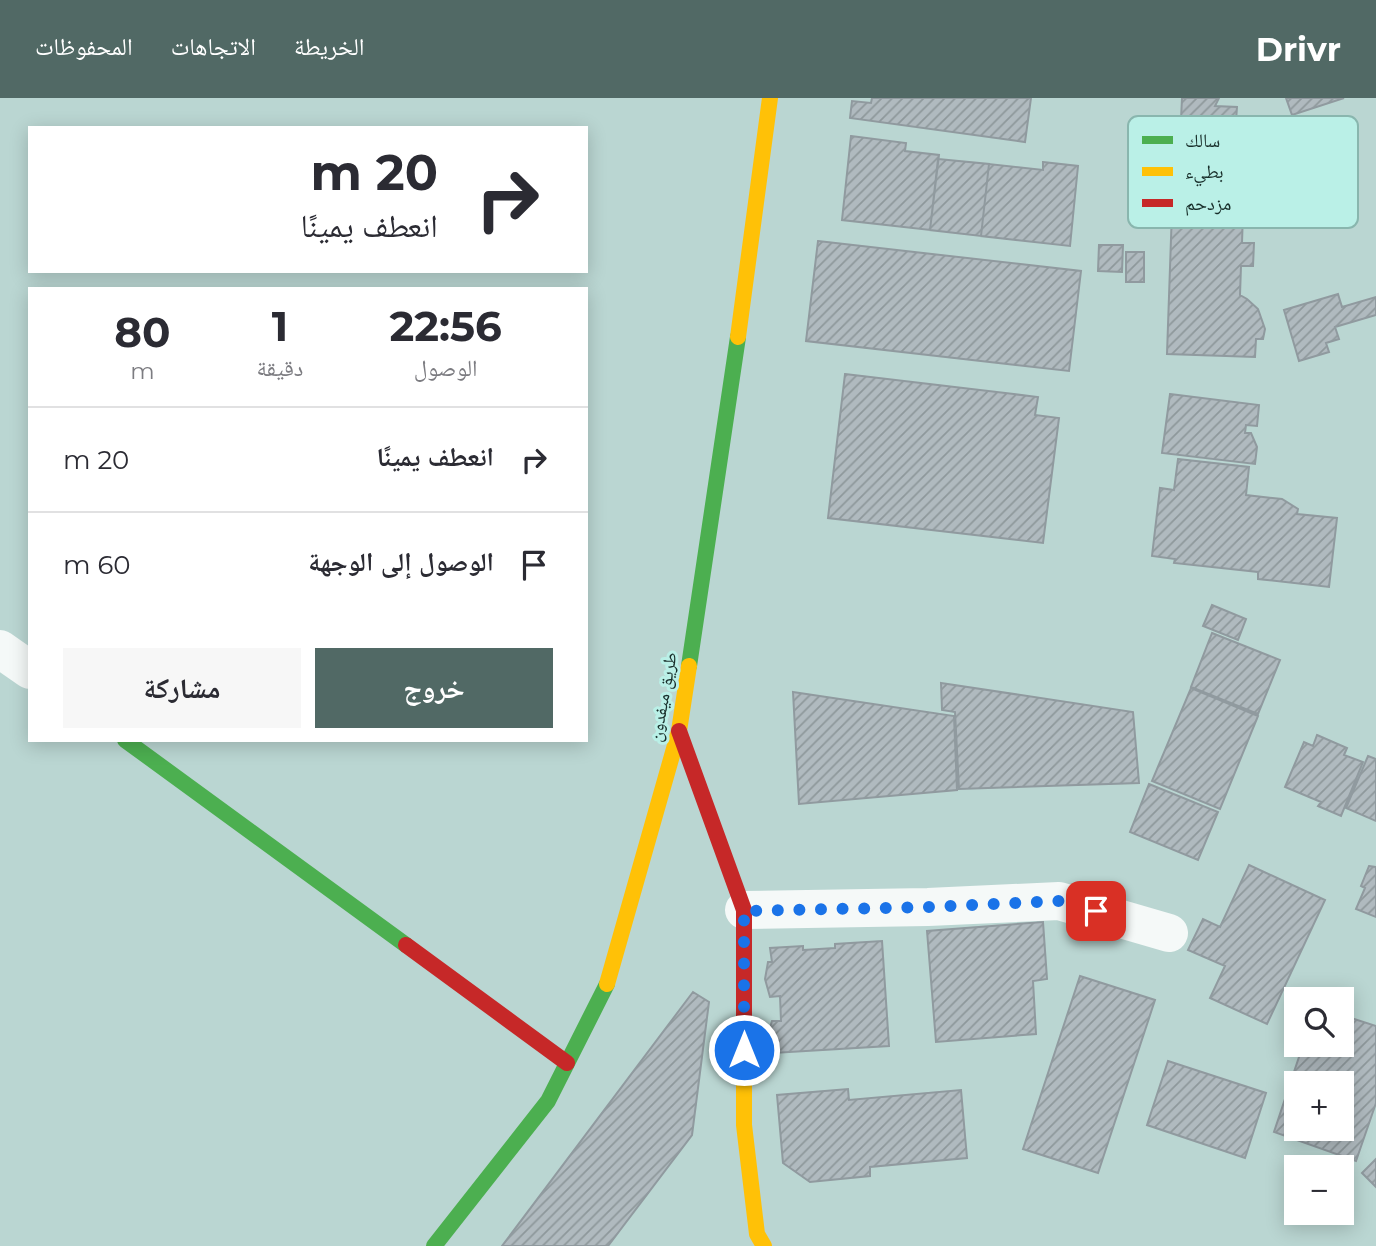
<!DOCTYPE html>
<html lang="ar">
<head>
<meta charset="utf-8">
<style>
  :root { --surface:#fff; --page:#f7f7f7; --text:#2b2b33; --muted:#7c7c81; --line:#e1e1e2; --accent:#516965 }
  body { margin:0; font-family:Montserrat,"Noto Naskh Arabic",sans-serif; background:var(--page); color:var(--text); direction:rtl; height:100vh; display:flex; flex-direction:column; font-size:26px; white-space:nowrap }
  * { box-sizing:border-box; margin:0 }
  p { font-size:23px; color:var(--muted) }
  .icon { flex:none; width:38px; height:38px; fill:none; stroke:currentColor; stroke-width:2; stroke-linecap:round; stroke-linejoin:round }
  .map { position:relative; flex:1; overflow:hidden; direction:ltr }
  .details { position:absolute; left:28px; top:189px; width:560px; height:455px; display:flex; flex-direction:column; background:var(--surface); border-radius:0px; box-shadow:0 4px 18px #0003; direction:rtl }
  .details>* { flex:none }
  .hud { position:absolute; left:28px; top:28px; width:560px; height:147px; border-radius:0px; box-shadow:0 4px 18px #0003; direction:rtl; background:#fff; color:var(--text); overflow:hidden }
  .buttons { position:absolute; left:1284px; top:889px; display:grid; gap:14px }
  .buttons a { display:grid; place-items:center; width:70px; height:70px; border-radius:0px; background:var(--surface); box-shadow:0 4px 18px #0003; font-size:35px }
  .pin { position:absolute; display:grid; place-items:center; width:60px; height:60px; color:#fff; margin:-30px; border-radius:14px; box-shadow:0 4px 10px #0006 }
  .me { position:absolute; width:77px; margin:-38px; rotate:0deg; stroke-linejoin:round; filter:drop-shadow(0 0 5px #0008) }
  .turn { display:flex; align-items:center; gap:24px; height:147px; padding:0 35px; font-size:32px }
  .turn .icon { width:91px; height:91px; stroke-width:2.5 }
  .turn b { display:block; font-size:49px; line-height:60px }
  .eta { display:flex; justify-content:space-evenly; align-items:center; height:119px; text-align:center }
  .eta b { font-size:42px; font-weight:700; line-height:49px }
  .primary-button { display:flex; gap:14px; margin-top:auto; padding:14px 35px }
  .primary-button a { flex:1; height:80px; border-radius:0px; background:var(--accent); color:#fff; font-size:28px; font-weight:700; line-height:80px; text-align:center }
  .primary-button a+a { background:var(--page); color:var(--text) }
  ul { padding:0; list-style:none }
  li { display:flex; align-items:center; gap:21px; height:105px; padding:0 35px; border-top:2px solid var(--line) }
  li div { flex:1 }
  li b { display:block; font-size:26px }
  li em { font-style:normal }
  header { display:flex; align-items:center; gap:42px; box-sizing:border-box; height:98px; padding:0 35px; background:var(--accent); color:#fff }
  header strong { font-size:33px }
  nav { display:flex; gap:38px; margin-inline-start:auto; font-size:24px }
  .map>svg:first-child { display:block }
  .building { fill:url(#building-hatch); stroke:#909a9f; stroke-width:2; fill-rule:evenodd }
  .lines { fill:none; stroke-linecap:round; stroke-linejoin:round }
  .street { stroke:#f5f9f8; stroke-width:38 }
  .fast { stroke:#4caf50; stroke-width:16 }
  .slow { stroke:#ffc107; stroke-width:16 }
  .jam { stroke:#c62828; stroke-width:16 }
  .route { stroke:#1a73e8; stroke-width:12; stroke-dasharray:0 21.6 }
  .labels { text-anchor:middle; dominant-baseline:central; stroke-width:6; stroke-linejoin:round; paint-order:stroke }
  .street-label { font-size:18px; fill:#182e2a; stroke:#baf0e7 }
  .key { fill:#baf0e7; stroke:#89b6ae; stroke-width:2 }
  .key-label { font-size:19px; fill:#182e2a }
</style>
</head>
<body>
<header>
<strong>Drivr</strong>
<nav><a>الخريطة</a><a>الاتجاهات</a><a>المحفوظات</a></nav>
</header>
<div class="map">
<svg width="1376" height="1148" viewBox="0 0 1376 1148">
  <defs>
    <pattern id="building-hatch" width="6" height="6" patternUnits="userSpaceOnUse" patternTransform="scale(1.75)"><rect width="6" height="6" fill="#b0babf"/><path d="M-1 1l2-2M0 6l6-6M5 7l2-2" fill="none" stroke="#8e989b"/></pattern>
  </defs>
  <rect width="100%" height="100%" fill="#bad6d2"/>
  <path class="building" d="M872 0H1031L1025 44 850 20 852 3 871 5Z
    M1182 0H1219L1215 8 1237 9 1234 51 1242 68 1241 90 1178 86Z
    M1286 0H1344L1292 17Z
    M851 38 906 45 905 53 939 57 930 132 842 122Z
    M938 61 989 66 981 138 930 132Z
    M1043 64 1078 68 1070 148 981 138 989 66 1043 72Z
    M1172 112 1243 115 1242 145H1254L1253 168H1241L1240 197 1247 201 1258 211 1265 231 1263 241H1256L1255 259 1167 256Z
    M818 143 1081 173 1069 273 806 243Z
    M1099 147H1123L1122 174 1098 173Z
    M1126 154H1144V184H1126Z
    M1338 196 1342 209 1376 199V217L1335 229 1339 241 1326 245 1329 254 1299 263 1284 212Z
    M845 276 1038 299 1035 317 1059 320 1043 445 828 420Z
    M1170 296 1259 307 1257 328 1246 327 1245 335H1251L1257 349 1255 366 1162 355Z
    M1178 361 1249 369 1246 397 1282 401 1298 411 1297 416 1337 420 1329 489 1258 481V474L1174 465 1175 461 1152 458 1160 390 1174 392Z
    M1212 507 1246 521 1238 542 1203 528Z
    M1212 535 1280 562 1258 616 1191 589Z
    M941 585 1133 614 1139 685 959 691 955 614 942 612Z
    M1191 590 1258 618 1220 711 1152 683Z
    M793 594 954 618 957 692 799 706Z
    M1317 637 1347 650 1344 657 1363 664 1341 718 1318 708 1321 704 1285 689 1304 644 1313 648Z
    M1368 658 1376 661V723L1346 710Z
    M1149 686 1218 714 1198 762 1130 734Z
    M1249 767 1325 802 1267 926 1210 900 1225 868 1188 852 1203 821 1220 829Z
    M1369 768 1376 769V819L1356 811 1365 790 1361 788Z
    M1043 824 1047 881 1033 883 1036 936 936 944 927 833Z
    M882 843 889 948 773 955 767 940 772 923H781L780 898 770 899 765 881 768 864H772L770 850 803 848V852L835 850V846Z
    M1080 878 1155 902 1098 1075 1023 1051Z
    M693 894 709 904 692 1037 608 1148H502Z
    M1342 917 1376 928V1005L1356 1063 1274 1034 1303 947H1342ZM1297 985H1342V1031H1297Z
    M1168 963 1266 995 1245 1060 1147 1027Z
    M848 991 849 1002 961 992 967 1060 870 1069V1078L810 1084 783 1065 777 997Z
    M1376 1061V1089L1362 1075Z"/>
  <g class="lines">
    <path class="street" d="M0 551 30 572
      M744 812 928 809 1059 803 1169 835"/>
    <path class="fast" d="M689 568 738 239
      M125 642 406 847
      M434 1148 548 1003 607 886"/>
    <path class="slow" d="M738 239 770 0
      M607 886 679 633 689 568
      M744 918V1027L757 1136 764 1148"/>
    <path class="jam" d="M679 633 744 812V918
      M406 847 567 965"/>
  </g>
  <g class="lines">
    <path class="route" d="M744 952V813L928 809 1059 803 1096 813"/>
  </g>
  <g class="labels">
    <g class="street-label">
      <text transform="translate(663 599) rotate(-80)">طريق ميفدون</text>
    </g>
  </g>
  <rect x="1128" y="18" width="230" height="112" rx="10" class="key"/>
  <rect x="1142" y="38" width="31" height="8" fill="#4caf50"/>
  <rect x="1142" y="69" width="31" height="9" fill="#ffc107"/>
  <rect x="1142" y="101" width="31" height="8" fill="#c62828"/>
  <g class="key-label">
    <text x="1185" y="49">سالك</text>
    <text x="1185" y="80">بطيء</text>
    <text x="1185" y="112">مزدحم</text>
  </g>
</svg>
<div class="buttons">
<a><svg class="icon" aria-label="search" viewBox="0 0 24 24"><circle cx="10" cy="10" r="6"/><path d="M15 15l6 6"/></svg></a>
<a>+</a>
<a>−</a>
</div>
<div class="pin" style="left:1096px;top:813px;background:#d93025"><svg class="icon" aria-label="arrive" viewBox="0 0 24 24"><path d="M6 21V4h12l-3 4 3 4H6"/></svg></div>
<svg class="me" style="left:744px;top:952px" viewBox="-20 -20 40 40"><circle r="17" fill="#1a73e8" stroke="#fff" stroke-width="3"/><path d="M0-11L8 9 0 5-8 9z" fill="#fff"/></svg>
<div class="hud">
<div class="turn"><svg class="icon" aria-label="right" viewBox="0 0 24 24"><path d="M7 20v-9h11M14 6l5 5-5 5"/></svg><div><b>20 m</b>انعطف يمينًا</div></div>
</div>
<section class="details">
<div class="eta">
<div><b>22:56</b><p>الوصول</p></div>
<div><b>1</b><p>دقيقة</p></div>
<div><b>80</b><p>m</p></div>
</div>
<ul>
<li><svg class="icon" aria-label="right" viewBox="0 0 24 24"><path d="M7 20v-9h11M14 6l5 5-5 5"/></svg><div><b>انعطف يمينًا</b></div><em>20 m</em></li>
<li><svg class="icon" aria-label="arrive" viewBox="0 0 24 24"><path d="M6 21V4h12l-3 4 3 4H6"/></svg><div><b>الوصول إلى الوجهة</b></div><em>60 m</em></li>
</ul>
<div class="primary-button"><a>خروج</a><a>مشاركة</a></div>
</section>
</div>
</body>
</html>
